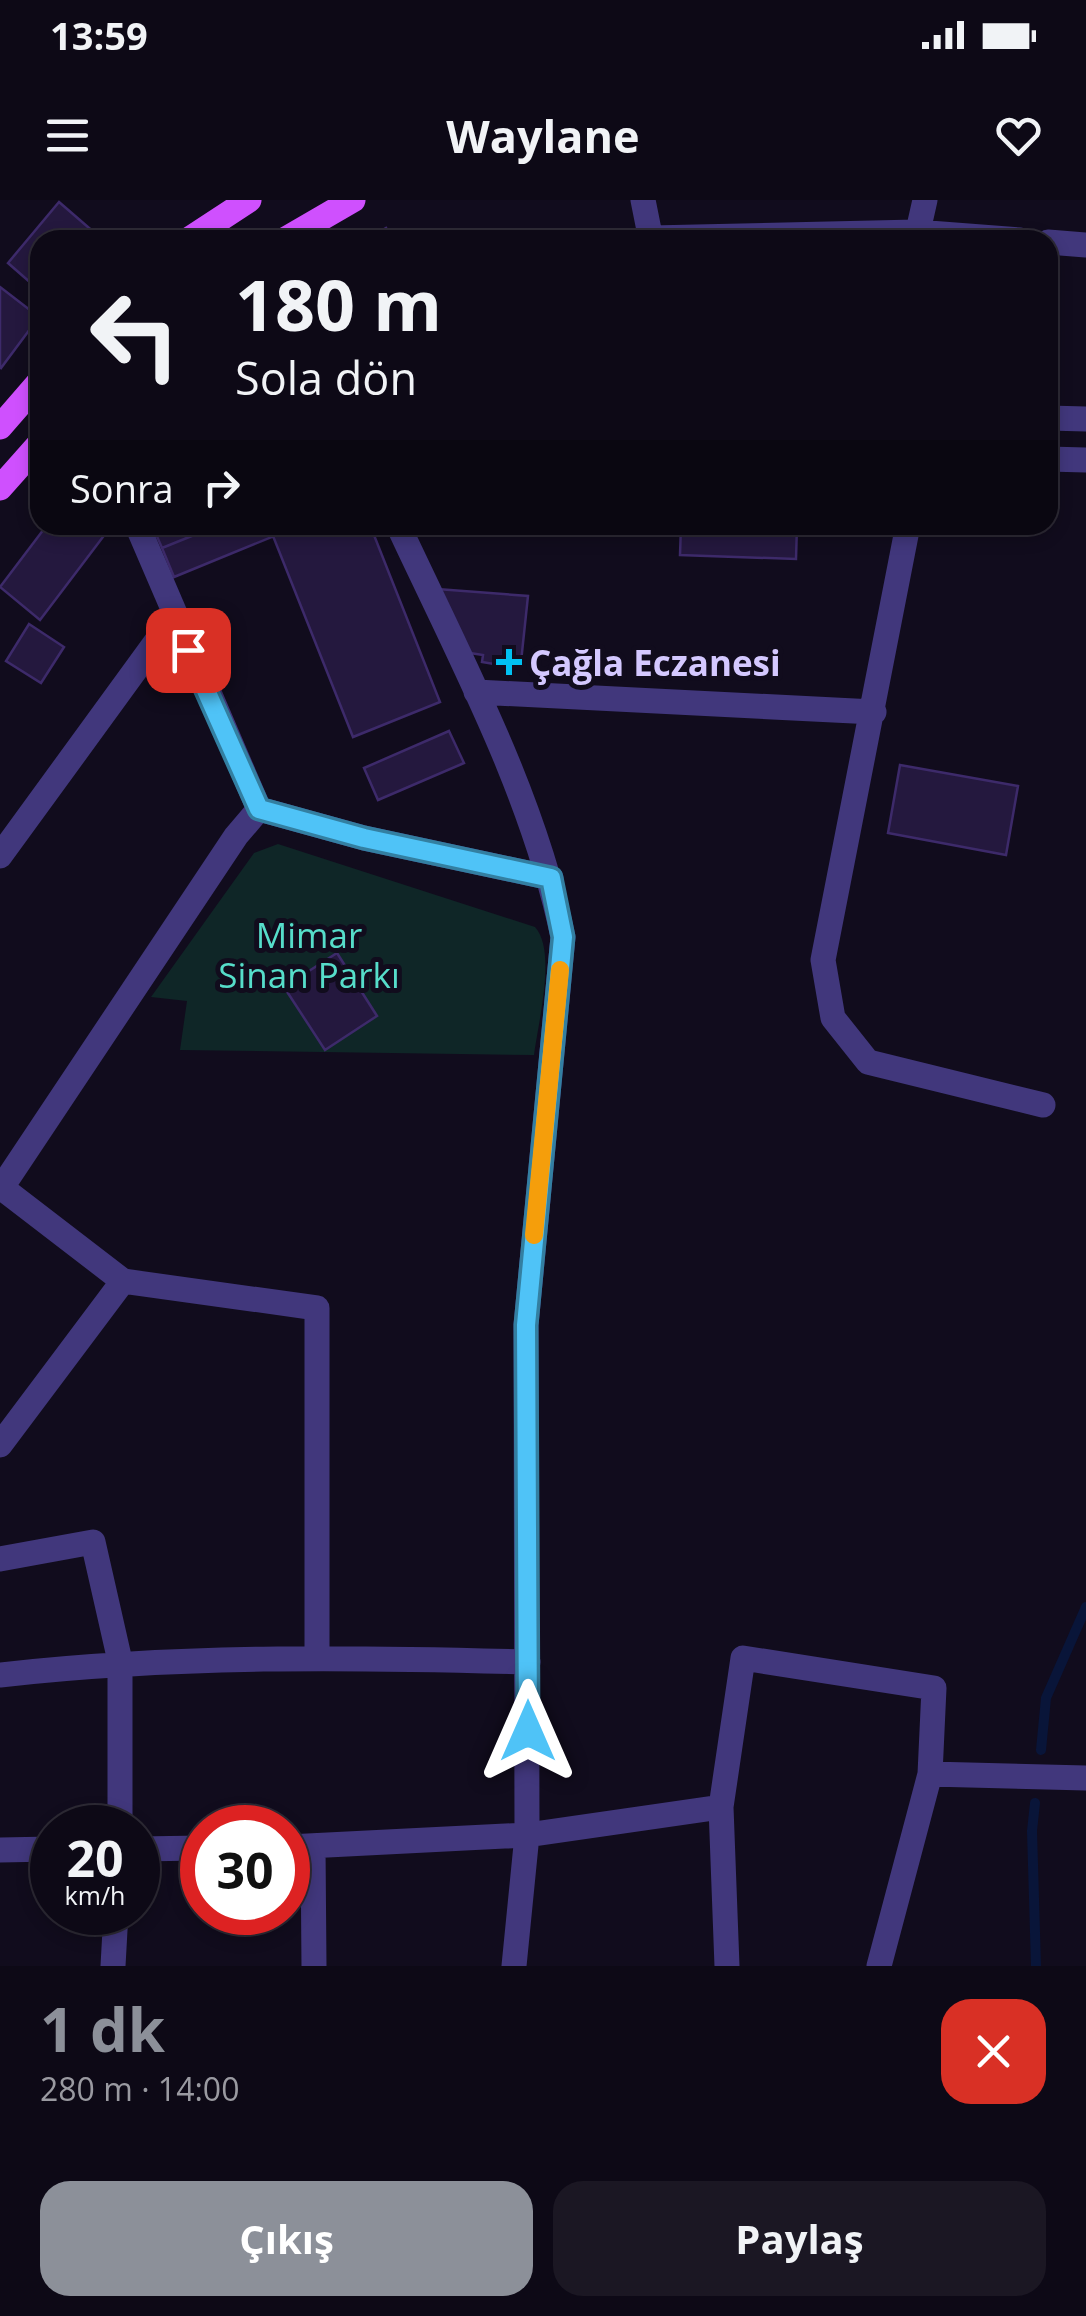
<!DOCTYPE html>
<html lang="tr">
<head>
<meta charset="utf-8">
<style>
  :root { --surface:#0d0916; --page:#1b1723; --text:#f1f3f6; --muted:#9a9aa1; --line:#2d2a35; --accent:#8c9099 }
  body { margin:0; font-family:"Open Sans",sans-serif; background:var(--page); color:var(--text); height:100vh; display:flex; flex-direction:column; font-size:38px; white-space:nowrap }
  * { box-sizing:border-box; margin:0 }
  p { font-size:32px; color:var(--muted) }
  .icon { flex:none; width:55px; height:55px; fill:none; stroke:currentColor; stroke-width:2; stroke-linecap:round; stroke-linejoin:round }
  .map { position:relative; height:1766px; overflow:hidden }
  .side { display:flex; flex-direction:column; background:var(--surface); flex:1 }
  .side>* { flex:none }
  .hud { position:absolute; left:30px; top:30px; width:1028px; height:305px; border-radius:30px; box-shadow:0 5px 15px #0003,0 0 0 2px var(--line); background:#0d0916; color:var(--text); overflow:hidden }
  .speed { position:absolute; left:30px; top:1605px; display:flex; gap:20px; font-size:50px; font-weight:700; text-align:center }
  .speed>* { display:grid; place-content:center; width:130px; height:130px; border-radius:50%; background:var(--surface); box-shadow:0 5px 15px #0003,0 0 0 2px var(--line); line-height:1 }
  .speed small { font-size:25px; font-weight:400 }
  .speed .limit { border:15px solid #d22; background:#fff; color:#111 }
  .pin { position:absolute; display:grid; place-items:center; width:85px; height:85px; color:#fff; margin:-42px; border-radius:20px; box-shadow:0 5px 15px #0006 }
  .me { position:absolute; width:110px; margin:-55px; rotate:0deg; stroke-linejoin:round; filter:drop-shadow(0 0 8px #0008) }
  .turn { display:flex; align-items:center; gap:35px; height:210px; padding:0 40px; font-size:45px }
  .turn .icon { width:130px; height:130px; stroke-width:2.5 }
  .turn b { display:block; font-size:70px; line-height:85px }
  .then { display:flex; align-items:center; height:95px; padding:0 40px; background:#0003; gap:20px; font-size:38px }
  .round { display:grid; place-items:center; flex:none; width:105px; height:105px; border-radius:30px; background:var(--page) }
  .summary { display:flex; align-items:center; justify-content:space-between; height:170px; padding:0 40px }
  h1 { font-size:60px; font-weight:700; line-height:75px; color:var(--accent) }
  .button { display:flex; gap:20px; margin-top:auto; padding:20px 40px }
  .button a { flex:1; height:115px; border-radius:30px; background:var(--accent); color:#fff; font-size:40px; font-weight:700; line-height:115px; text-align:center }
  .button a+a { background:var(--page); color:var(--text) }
  .status { display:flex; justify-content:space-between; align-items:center; height:70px; padding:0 50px; background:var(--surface); direction:ltr }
  .status svg { height:28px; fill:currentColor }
  header { display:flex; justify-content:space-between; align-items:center; height:130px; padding:0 40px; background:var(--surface); font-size:45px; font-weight:700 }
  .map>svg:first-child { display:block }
  .green { fill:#0f2627 }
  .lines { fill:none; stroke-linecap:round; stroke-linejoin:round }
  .stream { stroke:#091539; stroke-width:10 }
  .building { fill:#24183e; stroke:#3d2a6a; stroke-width:2.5 }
  .minor { stroke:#41377c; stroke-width:25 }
  .tertiary { stroke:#41377c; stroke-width:25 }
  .primary { stroke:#cf50fe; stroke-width:25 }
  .route-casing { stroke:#337fa1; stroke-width:25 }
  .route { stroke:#4fc3f7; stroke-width:18 }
  .slow { stroke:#f59e0b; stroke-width:18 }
  .poi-dot { fill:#01c1f2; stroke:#110c1d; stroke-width:4 }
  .labels { text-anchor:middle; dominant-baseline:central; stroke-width:10; stroke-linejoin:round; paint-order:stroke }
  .poi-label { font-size:35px; font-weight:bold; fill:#d4c8ff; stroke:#110c1d; text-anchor:start }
  .park-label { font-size:35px; fill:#56ddca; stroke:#110c1d }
</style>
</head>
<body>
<div class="status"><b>13:59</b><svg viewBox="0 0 49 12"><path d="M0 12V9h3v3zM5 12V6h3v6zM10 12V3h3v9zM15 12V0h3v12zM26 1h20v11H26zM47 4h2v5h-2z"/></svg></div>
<header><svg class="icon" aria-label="menu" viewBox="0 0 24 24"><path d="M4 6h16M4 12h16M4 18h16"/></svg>Waylane<svg class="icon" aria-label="heart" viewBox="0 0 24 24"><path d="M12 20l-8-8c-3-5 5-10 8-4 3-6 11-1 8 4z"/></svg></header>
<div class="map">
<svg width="1086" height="1766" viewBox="0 0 1086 1766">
  <rect width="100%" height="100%" fill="#110c1d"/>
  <path class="green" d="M278 644 535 727C557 751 538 823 534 855L180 850 187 801 151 797 254 653Z"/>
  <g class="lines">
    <path class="stream" d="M1041 1550 1046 1498 1086 1407
      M1035 1603 1032 1631 1036 1766"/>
  </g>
  <path class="building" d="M59 2 103 40H40V91L8 63Z
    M386 28 393 40H366Z
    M0 87 39 117 1 168 0 167Z
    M47 325H112L40 420 0 387Z
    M152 325H219L162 348Z
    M219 325H301L174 377 162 348Z
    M301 325H370L440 502 353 537 273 336Z
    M511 325H569L568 332Z
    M681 325H797L796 359 680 355Z
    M437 389 528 396 521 462 512 460 511 467 482 462 483 455 464 452Z
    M29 424 64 447 41 483 6 461Z
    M449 531 464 563 378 600 364 568Z
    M900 565 1018 586 1006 655 888 633Z
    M337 753 377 816 325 850 284 787Z"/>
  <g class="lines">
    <path class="minor" d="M643 0 651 40
      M651 38 916 32 1020 40
      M916 40 925 0
      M1048 42 1086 45
      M398 325C460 458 533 593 563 737L526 1125 527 1635 514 1766
      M908 325 823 760 833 818 868 862 1043 905
      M476 492 874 512
      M259 609 364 638 551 678
      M0 656 174 417
      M2 988 123 1081 317 1108V1456
      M0 990 236 636 259 609 137 325
      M0 1245 123 1081
      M0 1359 93 1342 120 1461V1628
      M0 1475C176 1455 351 1457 528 1462
      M721 1607 727 1766
      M313 1646 314 1766
      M288 1647 527 1635 721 1607 743 1458 934 1488 930 1574 1086 1578
      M138 1649 202 1648
      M0 1650 52 1649
      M113 1766 116 1712
      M879 1766 930 1574"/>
    <path class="tertiary" d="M1048 218 1086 219
      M1048 259 1086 260"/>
    <path class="primary" d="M188 40 249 0
      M284 40 353 0
      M0 227 40 181
      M0 288 40 243"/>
  </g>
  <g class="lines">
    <defs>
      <path id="route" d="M188 450 259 609 364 638 551 678 563 737 526 1125 528 1531"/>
    </defs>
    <use href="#route" class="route-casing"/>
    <use href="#route" class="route"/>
    <path class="slow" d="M534 1035 560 770"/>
  </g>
  <path class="poi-dot" d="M504 447h10v10h10v10h-10v10h-10v-10h-10v-10h10z"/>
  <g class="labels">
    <g class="poi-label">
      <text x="529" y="462">Çağla Eczanesi</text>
    </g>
    <g class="park-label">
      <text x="309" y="734">Mimar<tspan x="309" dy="40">Sinan Parkı</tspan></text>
    </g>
  </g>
</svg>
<div class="speed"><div>20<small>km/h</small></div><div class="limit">30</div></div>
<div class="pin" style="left:188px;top:450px;background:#d93025"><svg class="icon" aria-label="arrive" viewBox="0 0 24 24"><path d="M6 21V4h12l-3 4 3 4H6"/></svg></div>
<svg class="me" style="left:528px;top:1531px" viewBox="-20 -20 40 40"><path d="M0-17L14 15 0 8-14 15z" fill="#4fc3f7" stroke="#fff" stroke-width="4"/></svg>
<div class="hud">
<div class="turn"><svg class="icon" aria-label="left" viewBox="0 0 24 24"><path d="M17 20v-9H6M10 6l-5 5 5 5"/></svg><div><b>180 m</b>Sola dön</div></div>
<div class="then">Sonra<svg class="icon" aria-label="right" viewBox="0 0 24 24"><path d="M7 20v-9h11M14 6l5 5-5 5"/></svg></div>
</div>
</div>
<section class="side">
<div class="summary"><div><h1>1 dk</h1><p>280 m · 14:00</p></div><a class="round" style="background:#d93025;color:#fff"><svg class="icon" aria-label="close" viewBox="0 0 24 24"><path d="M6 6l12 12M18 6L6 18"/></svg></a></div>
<div class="button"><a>Çıkış</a><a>Paylaş</a></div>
</section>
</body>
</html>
